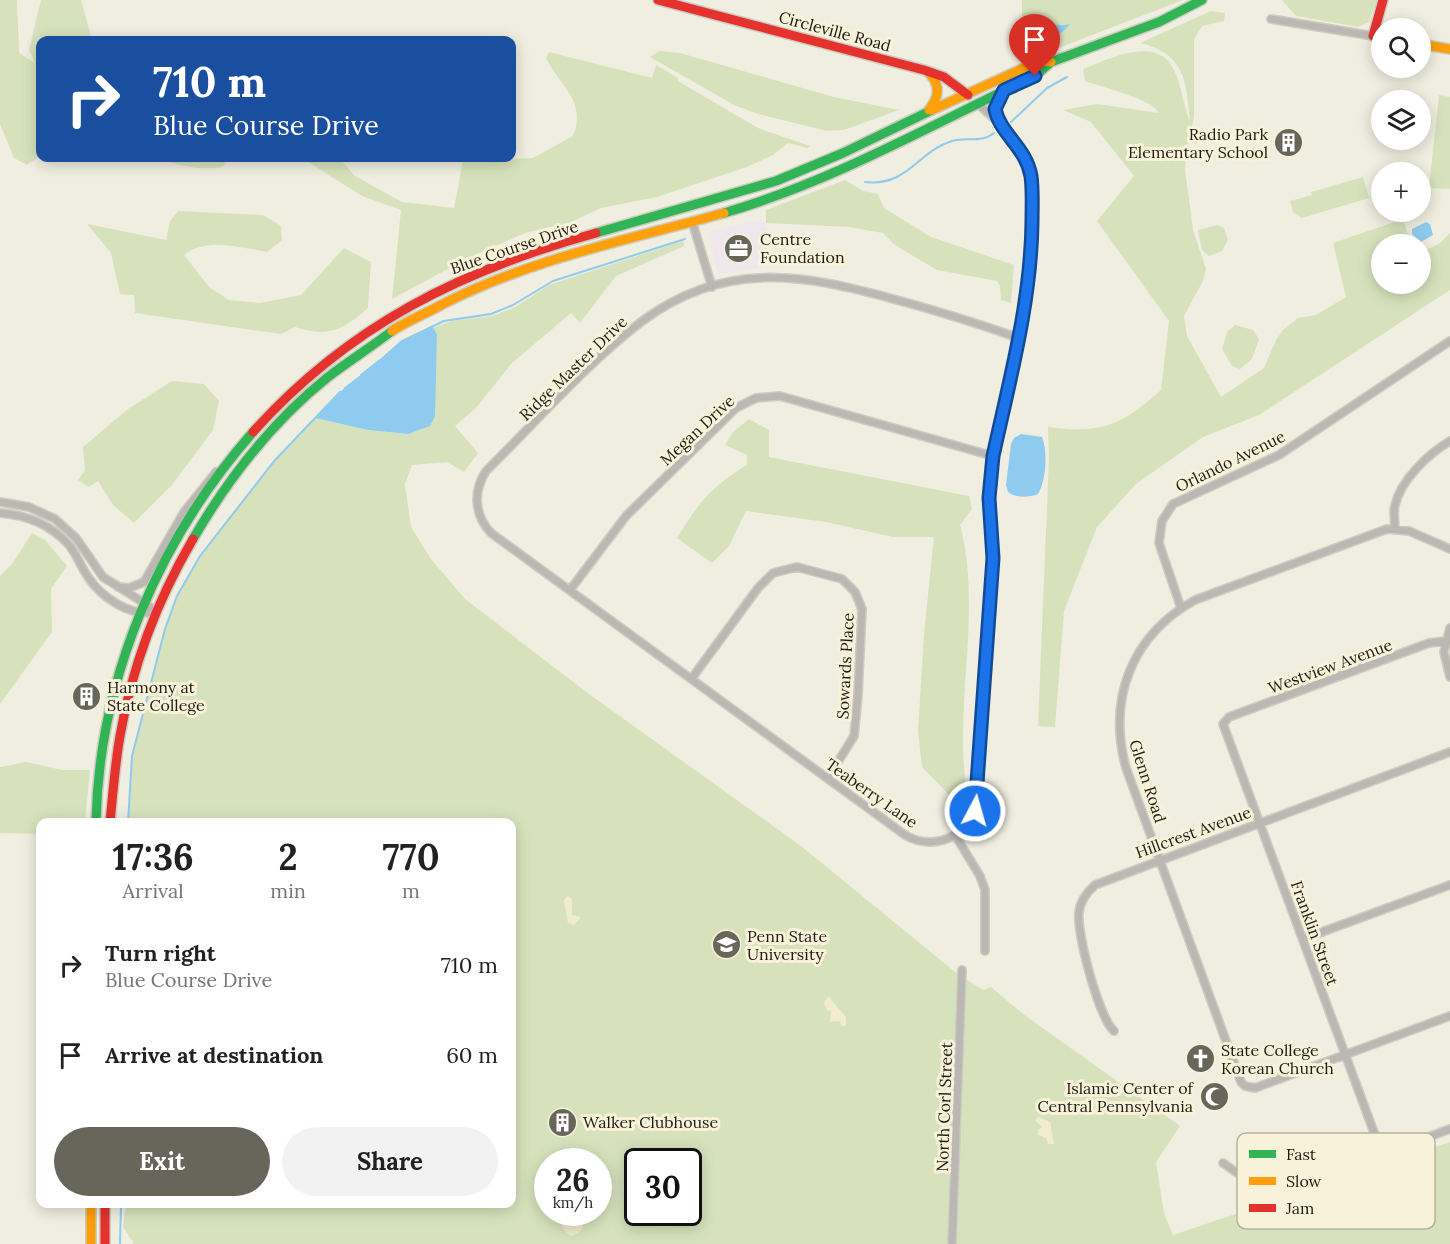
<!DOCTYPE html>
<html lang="en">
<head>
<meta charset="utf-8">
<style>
  :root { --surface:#fff; --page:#f2f2f2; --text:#222; --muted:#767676; --accent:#68665b }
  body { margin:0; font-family:Lora,serif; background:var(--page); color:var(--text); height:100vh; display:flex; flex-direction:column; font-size:22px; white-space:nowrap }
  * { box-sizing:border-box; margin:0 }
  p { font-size:20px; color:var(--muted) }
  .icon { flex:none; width:33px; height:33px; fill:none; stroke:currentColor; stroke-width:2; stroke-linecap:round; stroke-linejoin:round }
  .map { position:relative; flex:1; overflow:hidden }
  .panel { position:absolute; left:36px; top:818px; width:480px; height:390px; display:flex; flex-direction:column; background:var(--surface); border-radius:12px; box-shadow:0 3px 15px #0003 }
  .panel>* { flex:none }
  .guide { position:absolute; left:36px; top:36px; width:480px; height:126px; border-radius:12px; box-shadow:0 3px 15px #0003; background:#1a4fa0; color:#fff; overflow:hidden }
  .fabs { position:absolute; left:1371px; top:18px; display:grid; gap:12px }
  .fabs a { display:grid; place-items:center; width:60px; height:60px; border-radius:50%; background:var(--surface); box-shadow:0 3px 15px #0003; font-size:30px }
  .speed { position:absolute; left:534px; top:1148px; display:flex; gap:12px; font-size:30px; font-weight:700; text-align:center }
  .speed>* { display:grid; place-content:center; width:78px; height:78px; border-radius:50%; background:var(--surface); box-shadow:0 3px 15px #0003; line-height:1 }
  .speed small { font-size:15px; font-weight:400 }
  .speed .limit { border:3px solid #111; border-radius:9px; background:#fff; color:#111 }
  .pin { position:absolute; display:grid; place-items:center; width:51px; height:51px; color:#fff; margin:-62px -26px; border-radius:50% 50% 50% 0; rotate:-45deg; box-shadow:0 0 6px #0007 }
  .pin .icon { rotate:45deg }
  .me { position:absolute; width:66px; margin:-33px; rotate:6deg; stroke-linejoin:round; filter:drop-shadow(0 0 4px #0008) }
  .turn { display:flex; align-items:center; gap:21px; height:126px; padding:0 18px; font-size:27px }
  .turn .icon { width:78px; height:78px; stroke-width:2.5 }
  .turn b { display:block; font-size:42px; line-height:51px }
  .eta { display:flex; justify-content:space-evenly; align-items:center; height:102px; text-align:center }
  .eta b { font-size:36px; font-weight:700; line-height:42px }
  .action { display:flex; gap:12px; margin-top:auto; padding:12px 18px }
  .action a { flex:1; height:69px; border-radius:36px; background:var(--accent); color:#fff; font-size:24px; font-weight:700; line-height:69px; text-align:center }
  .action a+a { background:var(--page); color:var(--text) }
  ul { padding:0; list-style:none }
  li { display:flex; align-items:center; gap:18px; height:90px; padding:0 18px }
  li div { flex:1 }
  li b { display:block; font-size:22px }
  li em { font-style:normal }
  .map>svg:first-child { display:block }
  .commercial { fill:#efe7ec }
  .green { fill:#d7e2bd; fill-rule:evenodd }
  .sand { fill:#f1ebd0 }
  .water { fill:#8fcbef }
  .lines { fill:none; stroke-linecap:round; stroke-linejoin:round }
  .stream { stroke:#8fcbef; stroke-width:2 }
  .street-casing { stroke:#cdccc1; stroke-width:10 }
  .fast-casing { stroke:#cdccc1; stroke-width:12 }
  .slow-casing { stroke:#cdccc1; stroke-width:12 }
  .jam-casing { stroke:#cdccc1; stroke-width:12 }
  .street { stroke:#bbb8b4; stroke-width:7 }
  .fast { stroke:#30b455; stroke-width:9 }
  .slow { stroke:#ff9f0a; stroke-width:9 }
  .jam { stroke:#e5322d; stroke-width:9 }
  .route-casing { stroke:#114b97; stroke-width:15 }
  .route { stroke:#1a73e8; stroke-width:10 }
  .labels { text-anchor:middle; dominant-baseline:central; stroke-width:6; stroke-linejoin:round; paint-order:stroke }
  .street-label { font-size:16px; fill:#1f1d14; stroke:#f7f2d9 }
  .poi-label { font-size:16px; fill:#1f1d14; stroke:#f7f2d9; text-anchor:start }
  .key { fill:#f7f2d9; stroke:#b6b29e; stroke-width:1.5 }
  .key-label { font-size:16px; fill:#1f1d14 }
</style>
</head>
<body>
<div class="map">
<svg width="1450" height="1244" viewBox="0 0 1450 1244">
  <rect width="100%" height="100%" fill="#f0eee0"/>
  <path class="commercial" d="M752 221 766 223 768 267 719 274 707 233Z"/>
  <path class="green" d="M0 0H17L19 53 35 63 29 50 41 0H81L92 40H40V156L27 165 14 158 0 124Z
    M1022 0H1183L1035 57 1029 53 1022 21Z
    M1282 0H1377L1369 22 1358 27 1296 16Z
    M1211 11 1225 13 1224 21 1202 26 1194 39V117L1186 153 1185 170 1193 230 1206 269 1203 281 1184 316 1187 336 1221 397 1264 368 1276 340 1283 330 1298 318 1316 315 1346 297 1333 243 1403 219 1411 244H1382V284H1420L1421 253 1440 243 1450 233V290L1259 415 1203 437 1136 484 1097 527 1064 611 1055 727 1038 726 1049 458 1048 427C1101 434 1121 426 1161 390L1169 321 1097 221 1134 176 1091 122 1063 110 1097 104 1159 113C1152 99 1101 87 1085 81L1083 69C1109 59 1159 33 1175 72 1182 87 1183 106 1190 121 1186 80 1185 54 1140 43Z
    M659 51 680 53 834 97 899 110 844 130 827 131 758 114 734 105 650 57Z
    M549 52 652 78 656 65 678 78V81L758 128 810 146 807 148 788 143 773 155 747 167 657 197 601 208 571 222 525 233 468 258 392 299 401 210 362 196 302 158H339L355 176 402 202 454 208 463 160 533 158 573 136C587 100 560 87 546 58Z
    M1439 95 1450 97V189L1429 188Z
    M166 158H213L226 163 222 167C205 170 183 167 167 161Z
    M1363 177 1369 198 1302 218 1293 212 1290 201 1312 195 1311 192Z
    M845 180 863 191 878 194 884 208 931 237 1014 265 1011 303 1001 300 1000 286 997 281 937 270 895 245 883 233 849 227 766 223V210Z
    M178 211 263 215 281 226 282 240 267 252C243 248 205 237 184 255L209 287 229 300 260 303 301 295 344 248 371 262 368 308C343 330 329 338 295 327L281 334 135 313 134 295 120 294 111 253 87 224 166 240 170 221Z
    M1217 225 1224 228 1228 240 1222 251 1209 256 1202 250 1198 230Z
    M683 241 684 246 616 276 580 323 571 313 511 364 476 408 455 426 478 453 464 472 447 462 412 465 405 484 411 527 431 559 465 599 589 694 801 846 960 976 983 990 991 987 1023 1014 1180 1126 1156 1162 1164 1213 1173 1235 1450 1142V1244H134L123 1227 126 1203H512V822H128L132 756 165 629 177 596 200 556 275 460 315 418 368 430 408 434 437 334 433 328 452 321 493 316 515 307 549 285ZM548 1161H598V1212H548ZM638 1161H688V1212H638Z
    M1235 325 1253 330 1259 339 1252 359 1240 369 1232 366 1222 349 1227 332Z
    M172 381 204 384 219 401 213 430 171 486 134 523 113 505 98 481 89 487 78 480 85 470 83 447 128 409Z
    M749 419 769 430V457L969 496 972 509 960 525C983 612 953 705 967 793L953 799 922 767 918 731 924 634 934 537H893L826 522 746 511 729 546 712 563 677 538C699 502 711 487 747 465V455L725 445 733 432Z
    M32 533 45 540 67 566 51 589 52 632 0 704V576L12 564Z
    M26 762 62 770H90L85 822H40V834L0 833V767Z"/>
  <path class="sand" d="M568 896 572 899V915L581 917 574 925 568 923 564 900Z
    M828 996 846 1017V1026H842L839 1021 830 1022 831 1011 827 1010 824 1003Z
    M1039 1117 1050 1122 1054 1144H1048L1046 1138 1038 1135V1130L1042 1127 1035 1120Z
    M563 1214 572 1222 581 1219 583 1227 579 1233 571 1236C564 1232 561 1225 560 1218Z"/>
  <path class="water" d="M1070 24C1063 33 1057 37 1045 36L1040 27C1048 23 1060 27 1070 24Z
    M1426 222 1430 224 1433 235 1421 242 1412 234V229Z
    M432 326 437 334 435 416 430 426 408 434 368 430 315 418 341 391 402 341Z
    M1021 434 1042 437C1048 452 1046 481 1038 494 1028 498 1016 498 1008 492L1006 485 1011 444 1014 438Z"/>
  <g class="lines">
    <path class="stream" d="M1011 122 1047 88 1067 77
      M865 182C908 187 918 151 952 141 967 137 982 143 994 133
      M385 356 402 341 444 321 491 314 513 305 553 281 685 239
      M361 375 380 360
      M345 388 357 379
      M128 822 132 756 165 629 177 596 200 556 275 460 340 392
      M120 1244 121 1203"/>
    <defs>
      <path id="street" d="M1271 19 1373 36
        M977 103C999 123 1024 143 1030 174 1034 190 1032 207 1032 224 1031 308 1007 375 993 456 987 491 994 525 993 560 990 641 980 723 977 804 969 836 934 852 905 835L491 533C474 515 473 491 486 471 537 421 585 365 641 322 724 259 804 274 897 300 938 311 979 324 1019 338
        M998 122 995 109 1002 93
        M692 221 712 287
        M0 502 29 507 55 519 76 538 103 577 149 606 154 612
        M0 513C27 515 51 525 69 545 77 555 81 567 88 577 101 597 130 617 154 612
        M1395 529C1395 521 1393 513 1395 505 1401 480 1428 454 1450 441
        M1450 549 1409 531 1387 529 1195 600C1132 635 1107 698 1126 768L1241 1082 1245 1086 1255 1088 1450 1016
        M118 587 129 588 144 582 184 512 216 472
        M570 590 626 516 736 408 756 398 780 396 993 456
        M1181 608 1159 543 1162 521 1173 504 1279 455 1450 341
        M1450 628 1444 652 1450 677
        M692 678 758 588 773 573 797 567 842 579 855 592 862 609 858 695 854 736 828 778
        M955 835 980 876 985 890V951
        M1303 939 1450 885
        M1114 1031C1099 1018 1076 932 1079 912 1080 902 1087 892 1095 885L1450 752
        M1382 1154 1223 724 1229 717 1429 643 1447 641
        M1223 1163 1263 1191 1281 1192 1450 1129
        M952 1244 962 970"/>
      <path id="fast" d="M724 213C834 181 933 124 1035 76L1051 62 1159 22 1202 0
        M596 233 776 181 843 153 932 110
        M193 539C228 479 273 421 328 377 349 361 371 347 392 331
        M96 822C99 678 159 539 253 432"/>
      <path id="slow" d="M1420 44 1450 49
        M929 73C941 86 939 97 929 110
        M932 110 1039 61 1051 62
        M392 331C407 321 425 314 441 305 530 259 628 240 724 213
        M91 1203V1244"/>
      <path id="jam" d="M658 0 924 70 944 77 968 95
        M1382 37 1373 36 1383 0
        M253 432C348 326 461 270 596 233
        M110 822C113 793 115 764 120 736 132 667 158 599 193 539
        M105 1203V1244"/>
    </defs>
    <use href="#street" class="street-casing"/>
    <use href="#fast" class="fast-casing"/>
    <use href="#slow" class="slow-casing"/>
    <use href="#jam" class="jam-casing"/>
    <use href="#street" class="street"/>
    <use href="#fast" class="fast"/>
    <use href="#slow" class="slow"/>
    <use href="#jam" class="jam"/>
  </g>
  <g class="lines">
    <defs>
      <path id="route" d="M975 811 993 558 989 498 993 456C1010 378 1031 302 1032 222 1032 207 1033 191 1031 176 1026 147 1000 134 995 109L1004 90 1035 76"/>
    </defs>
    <use href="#route" class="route-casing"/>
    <use href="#route" class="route"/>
  </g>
  <defs>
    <symbol id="building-disc" viewBox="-11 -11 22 22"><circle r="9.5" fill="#68665b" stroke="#f7f2d9"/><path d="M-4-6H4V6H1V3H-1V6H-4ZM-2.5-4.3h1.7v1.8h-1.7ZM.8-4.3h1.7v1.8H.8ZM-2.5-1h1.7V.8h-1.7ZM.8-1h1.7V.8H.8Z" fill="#fff"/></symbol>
    <symbol id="office-disc" viewBox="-11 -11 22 22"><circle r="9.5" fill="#68665b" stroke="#f7f2d9"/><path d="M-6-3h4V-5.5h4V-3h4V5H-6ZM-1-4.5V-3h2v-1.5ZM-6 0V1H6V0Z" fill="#fff"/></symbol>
    <symbol id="university-disc" viewBox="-11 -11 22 22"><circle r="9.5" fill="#68665b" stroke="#f7f2d9"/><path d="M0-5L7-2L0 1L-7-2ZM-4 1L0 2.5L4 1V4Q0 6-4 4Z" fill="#fff"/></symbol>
    <symbol id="church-disc" viewBox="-11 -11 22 22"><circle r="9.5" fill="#68665b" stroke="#f7f2d9"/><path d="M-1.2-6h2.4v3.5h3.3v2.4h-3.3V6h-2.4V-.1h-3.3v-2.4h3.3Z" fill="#fff"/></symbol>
    <symbol id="mosque-disc" viewBox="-11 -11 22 22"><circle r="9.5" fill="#68665b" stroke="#f7f2d9"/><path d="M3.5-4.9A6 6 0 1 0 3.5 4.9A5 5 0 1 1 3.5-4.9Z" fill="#fff"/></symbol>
  </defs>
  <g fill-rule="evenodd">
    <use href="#building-disc" x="1272" y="126" width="33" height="33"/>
    <use href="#office-disc" x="722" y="232" width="33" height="33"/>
    <use href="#building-disc" x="70" y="680" width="33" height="33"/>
    <use href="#university-disc" x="710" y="928" width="33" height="33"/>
    <use href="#church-disc" x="1184" y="1042" width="33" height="33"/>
    <use href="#mosque-disc" x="1198" y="1080" width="33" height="33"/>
    <use href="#building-disc" x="546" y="1106" width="33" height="33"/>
  </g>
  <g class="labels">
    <g class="street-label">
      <text transform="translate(835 31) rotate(15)">Circleville Road</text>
      <text transform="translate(514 247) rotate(-19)">Blue Course Drive</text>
      <text transform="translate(573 368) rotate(-44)">Ridge Master Drive</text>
      <text transform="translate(697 430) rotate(-43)">Megan Drive</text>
      <text transform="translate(1230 461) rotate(-26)">Orlando Avenue</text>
      <text transform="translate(845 666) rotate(-87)">Sowards Place</text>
      <text transform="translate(1330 666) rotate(-20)">Westview Avenue</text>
      <text transform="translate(1148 781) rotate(72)">Glenn Road</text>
      <text transform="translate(872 793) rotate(35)">Teaberry Lane</text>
      <text transform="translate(1193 832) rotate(-20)">Hillcrest Avenue</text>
      <text transform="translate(1315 933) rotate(70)">Franklin Street</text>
      <text transform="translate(944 1107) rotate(-88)">North Corl Street</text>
    </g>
    <g class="poi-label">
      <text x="1268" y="134" text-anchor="end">Radio Park<tspan x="1268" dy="18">Elementary School</tspan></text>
      <text x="760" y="239">Centre<tspan x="760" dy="18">Foundation</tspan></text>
      <text x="107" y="687">Harmony at<tspan x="107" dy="18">State College</tspan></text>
      <text x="747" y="936">Penn State<tspan x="747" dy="18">University</tspan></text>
      <text x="1221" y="1050">State College<tspan x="1221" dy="18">Korean Church</tspan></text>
      <text x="1193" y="1088" text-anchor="end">Islamic Center of<tspan x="1193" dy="18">Central Pennsylvania</tspan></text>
      <text x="583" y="1122">Walker Clubhouse</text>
    </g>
  </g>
  <rect x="1237" y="1133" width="198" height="96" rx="9" class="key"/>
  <rect x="1249" y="1150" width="27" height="8" fill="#30b455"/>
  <rect x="1249" y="1177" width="27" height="8" fill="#ff9f0a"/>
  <rect x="1249" y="1204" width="27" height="8" fill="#e5322d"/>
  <g class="key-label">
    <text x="1286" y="1160">Fast</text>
    <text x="1286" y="1187">Slow</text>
    <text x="1286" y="1214">Jam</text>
  </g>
</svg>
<div class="fabs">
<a><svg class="icon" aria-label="search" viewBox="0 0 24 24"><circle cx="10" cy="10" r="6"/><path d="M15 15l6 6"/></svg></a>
<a><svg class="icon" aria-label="layers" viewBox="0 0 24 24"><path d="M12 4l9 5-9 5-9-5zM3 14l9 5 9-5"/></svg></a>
<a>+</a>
<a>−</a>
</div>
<div class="speed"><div>26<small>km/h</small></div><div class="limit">30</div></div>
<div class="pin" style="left:1035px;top:76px;background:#d93025"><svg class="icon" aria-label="arrive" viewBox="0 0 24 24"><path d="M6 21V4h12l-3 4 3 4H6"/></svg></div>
<svg class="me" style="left:975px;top:811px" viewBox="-20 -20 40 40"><circle r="17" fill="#1a73e8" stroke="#fff" stroke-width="3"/><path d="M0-11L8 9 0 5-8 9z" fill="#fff"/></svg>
<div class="guide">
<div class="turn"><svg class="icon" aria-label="right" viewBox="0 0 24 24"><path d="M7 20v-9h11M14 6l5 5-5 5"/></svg><div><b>710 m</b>Blue Course Drive</div></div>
</div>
<section class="panel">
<div class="eta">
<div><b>17:36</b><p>Arrival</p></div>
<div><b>2</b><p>min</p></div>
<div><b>770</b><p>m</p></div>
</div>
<ul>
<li><svg class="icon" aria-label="right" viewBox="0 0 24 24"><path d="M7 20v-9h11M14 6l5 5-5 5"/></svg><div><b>Turn right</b><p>Blue Course Drive</p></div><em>710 m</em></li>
<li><svg class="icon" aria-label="arrive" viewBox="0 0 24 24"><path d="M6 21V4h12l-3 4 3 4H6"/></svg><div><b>Arrive at destination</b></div><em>60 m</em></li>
</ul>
<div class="action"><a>Exit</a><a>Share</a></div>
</section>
</div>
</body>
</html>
